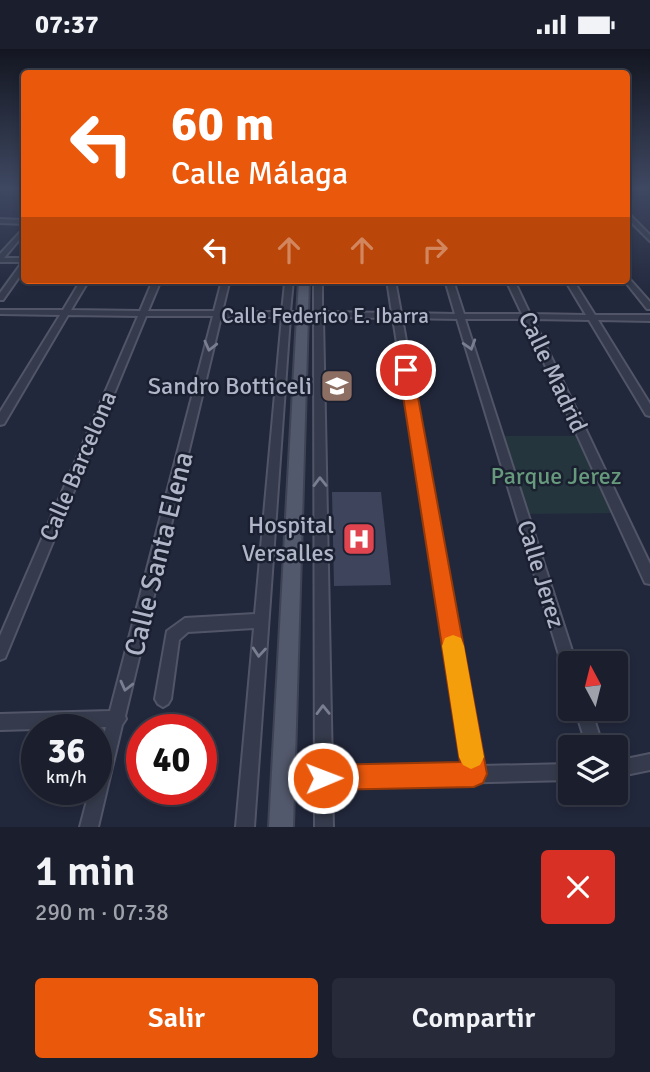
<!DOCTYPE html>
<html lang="es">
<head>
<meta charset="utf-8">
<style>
  :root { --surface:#1a1e2d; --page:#272b39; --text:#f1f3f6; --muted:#9fa2aa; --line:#383c49; --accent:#ea580c }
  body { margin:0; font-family:Signika,sans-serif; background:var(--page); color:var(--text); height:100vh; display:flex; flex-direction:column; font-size:26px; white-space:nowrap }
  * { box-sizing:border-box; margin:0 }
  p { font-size:23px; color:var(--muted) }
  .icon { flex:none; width:38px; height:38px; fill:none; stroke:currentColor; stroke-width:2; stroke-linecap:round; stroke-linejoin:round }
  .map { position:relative; height:778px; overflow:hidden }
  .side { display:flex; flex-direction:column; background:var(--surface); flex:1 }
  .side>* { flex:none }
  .top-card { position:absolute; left:21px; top:21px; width:609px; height:214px; border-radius:7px; box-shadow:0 4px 10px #0003,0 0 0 2px var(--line); background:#ea580c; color:#fff; overflow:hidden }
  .needle { width:46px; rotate:353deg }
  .controls { position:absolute; left:558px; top:602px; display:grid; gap:14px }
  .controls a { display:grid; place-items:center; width:70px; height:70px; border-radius:7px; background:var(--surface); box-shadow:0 4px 10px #0003,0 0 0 2px var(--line); font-size:35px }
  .speed { position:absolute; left:21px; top:665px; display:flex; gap:14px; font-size:35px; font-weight:700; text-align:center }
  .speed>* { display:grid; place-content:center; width:91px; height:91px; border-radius:50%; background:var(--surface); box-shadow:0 4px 10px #0003,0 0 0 2px var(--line); line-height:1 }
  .speed small { font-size:18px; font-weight:400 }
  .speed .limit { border:10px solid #d22; background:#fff; color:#111 }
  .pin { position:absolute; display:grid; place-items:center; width:60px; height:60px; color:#fff; margin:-30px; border:4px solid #fff; border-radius:50%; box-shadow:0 2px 7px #0007 }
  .me { position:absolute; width:77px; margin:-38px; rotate:89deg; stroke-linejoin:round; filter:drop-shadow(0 0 5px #0008) }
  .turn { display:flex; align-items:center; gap:24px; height:147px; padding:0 35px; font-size:32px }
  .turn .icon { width:91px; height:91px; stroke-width:2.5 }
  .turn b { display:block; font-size:49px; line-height:60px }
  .lanes { display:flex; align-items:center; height:66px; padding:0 35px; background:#0003; justify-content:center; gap:35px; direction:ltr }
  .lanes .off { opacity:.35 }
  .round { display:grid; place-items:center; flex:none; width:74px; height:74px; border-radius:7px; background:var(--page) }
  .head { display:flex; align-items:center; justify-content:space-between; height:119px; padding:0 35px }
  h1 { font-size:42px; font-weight:600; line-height:52px }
  .cta { display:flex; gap:14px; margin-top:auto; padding:14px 35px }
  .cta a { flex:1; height:80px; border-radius:7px; background:var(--accent); color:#fff; font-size:28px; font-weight:600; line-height:80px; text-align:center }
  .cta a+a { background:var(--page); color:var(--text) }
  .status { display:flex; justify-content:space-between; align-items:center; height:49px; padding:0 35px; background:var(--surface); direction:ltr }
  .status svg { height:19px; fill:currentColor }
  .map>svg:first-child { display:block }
  .green { fill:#24353d }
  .building { fill:#3d445c }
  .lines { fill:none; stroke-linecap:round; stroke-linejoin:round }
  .minor-casing { stroke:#515567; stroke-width:4 }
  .major-casing { stroke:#3f4455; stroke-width:4 }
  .minor { fill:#353b4c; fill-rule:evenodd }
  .major { fill:#53596c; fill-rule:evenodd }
  .oneway { stroke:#797e90 }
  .route { fill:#ea580c; stroke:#983908; stroke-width:2 }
  .slow { fill:#f59e0b }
  .labels { text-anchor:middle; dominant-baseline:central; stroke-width:5; stroke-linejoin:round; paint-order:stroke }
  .far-street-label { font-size:21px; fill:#b1b5c8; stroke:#1b2031 }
  .street-label { font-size:24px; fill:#b1b5c8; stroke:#1b2031 }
  .poi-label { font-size:24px; fill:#b1b5c8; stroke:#1b2031; text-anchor:end }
  .park-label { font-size:24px; fill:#679a7c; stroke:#1b2031 }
  .near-street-label { font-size:28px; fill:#b1b5c8; stroke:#1b2031 }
</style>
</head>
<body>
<div class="status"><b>07:37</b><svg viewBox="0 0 49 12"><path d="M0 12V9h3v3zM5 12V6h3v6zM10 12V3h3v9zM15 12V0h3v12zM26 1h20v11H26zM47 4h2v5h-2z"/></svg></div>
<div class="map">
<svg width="650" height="778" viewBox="0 0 650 778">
  <rect width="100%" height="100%" fill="#22283c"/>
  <path class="green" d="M503 387H580L614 464 527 465Z"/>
  <path class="building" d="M332 443H381L391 536 334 537Z"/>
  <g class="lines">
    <defs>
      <path id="minor" d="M626 162 650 186V192L626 168Z
        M0 170 24 171V175L0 174Z
        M24 179V185L4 209H24V213H0V205Z
        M21 215H24V221L3 251H0V244Z
        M626 226 650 253V260H647L624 231H626Z
        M81 231H89L71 261 140 262 153 231H161L148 262H214L222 231H293L290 263H314V231H322V263L392 264 387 231H395L401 264 455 265 445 231H453L464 265H522L506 231H514L530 265 586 266 565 231H573L595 266H650V272L598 271 650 355V367L646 366 589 271 533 270 650 515V535L645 534 524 270H465L576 614H570V626L565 624 563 619 457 270 402 269 481 717 570 715V731L332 737 333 778H315L314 268H290L254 778H236L254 579 188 583 179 591 171 650 168 655 163 658 158 655 155 650 167 582 185 569 255 565 282 268H221L125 667 126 670 122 676 98 778H80L90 740H96V716L106 678 0 681V665L110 662 213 267H146L5 609 0 611V587L138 267 68 266 4 375 0 376V363L60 266 0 265V261H63ZM229 234H285L282 263H222ZM323 268 393 269 464 717 332 720Z
        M575 660H591L603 698H587Z
        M650 705V721L616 728V712Z"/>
      <path id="major" d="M299 231H309L293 778H269Z"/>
    </defs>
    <use href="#minor" class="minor-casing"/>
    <use href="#major" class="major-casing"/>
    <use href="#minor" class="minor"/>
    <use href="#major" class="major"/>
  </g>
  <defs><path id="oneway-chevron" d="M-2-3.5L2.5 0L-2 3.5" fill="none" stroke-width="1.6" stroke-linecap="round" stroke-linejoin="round" transform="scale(1.75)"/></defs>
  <g class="oneway">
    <use href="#oneway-chevron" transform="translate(470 296) rotate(73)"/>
    <use href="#oneway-chevron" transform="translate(210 297) rotate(104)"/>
    <use href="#oneway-chevron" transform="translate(320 433) rotate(-91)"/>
    <use href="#oneway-chevron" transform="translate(259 603) rotate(95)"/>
    <use href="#oneway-chevron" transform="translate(126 637) rotate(104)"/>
    <use href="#oneway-chevron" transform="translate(323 661) rotate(-91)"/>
  </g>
  <linearGradient id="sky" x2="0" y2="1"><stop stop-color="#131621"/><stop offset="0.56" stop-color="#3e4861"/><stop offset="1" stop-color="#3e4861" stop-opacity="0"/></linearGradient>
  <rect width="650" height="249" fill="url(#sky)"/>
  <path class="route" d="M406 316 413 321 487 725 483 734 474 738 323 741 314 738 311 729 314 719 323 716 460 713 399 321Z"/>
  <path class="slow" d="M453 586 461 589 464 597 484 708 480 716 471 720 463 716 459 708 442 597 445 589Z"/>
  <defs>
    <symbol id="school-square" viewBox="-11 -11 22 22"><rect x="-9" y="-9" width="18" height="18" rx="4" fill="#8d6e63" stroke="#1b2031"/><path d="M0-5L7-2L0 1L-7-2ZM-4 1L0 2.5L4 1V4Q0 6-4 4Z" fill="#fff"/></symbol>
    <symbol id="hospital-square" viewBox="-11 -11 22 22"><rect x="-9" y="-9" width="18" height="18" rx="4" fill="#e0444e" stroke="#1b2031"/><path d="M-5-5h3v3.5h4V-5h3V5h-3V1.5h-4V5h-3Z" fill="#fff"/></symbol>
  </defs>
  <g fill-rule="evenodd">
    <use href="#school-square" x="318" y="318" width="38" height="38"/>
    <use href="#hospital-square" x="340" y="471" width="38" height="38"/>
  </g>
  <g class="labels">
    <g class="far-street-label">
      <text x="325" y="267">Calle Federico E. Ibarra</text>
    </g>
    <g class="street-label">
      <text transform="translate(553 323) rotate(65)">Calle Madrid</text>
      <text transform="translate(78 417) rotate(-67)">Calle Barcelona</text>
      <text transform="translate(541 525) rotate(73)">Calle Jerez</text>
    </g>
    <g class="poi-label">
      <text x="312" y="337">Sandro Botticeli</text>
      <text x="334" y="476">Hospital<tspan x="334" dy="28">Versalles</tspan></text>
    </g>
    <g class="park-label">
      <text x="556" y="427">Parque Jerez</text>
    </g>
    <g class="near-street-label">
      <text transform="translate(159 505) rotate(-76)">Calle Santa Elena</text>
    </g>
  </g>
</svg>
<div class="controls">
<a><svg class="needle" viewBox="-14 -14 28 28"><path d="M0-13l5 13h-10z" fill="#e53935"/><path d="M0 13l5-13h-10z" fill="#9fa2aa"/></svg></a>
<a><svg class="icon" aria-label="layers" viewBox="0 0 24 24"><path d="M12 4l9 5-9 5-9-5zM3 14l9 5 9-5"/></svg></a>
</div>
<div class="speed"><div>36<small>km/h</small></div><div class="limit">40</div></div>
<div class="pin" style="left:406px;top:321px;background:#d93025"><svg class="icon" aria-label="arrive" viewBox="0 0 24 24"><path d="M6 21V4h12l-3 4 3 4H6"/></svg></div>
<svg class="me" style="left:323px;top:729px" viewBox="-20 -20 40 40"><circle r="17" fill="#ea580c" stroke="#fff" stroke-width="3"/><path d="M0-11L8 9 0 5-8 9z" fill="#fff"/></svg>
<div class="top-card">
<div class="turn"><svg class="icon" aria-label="left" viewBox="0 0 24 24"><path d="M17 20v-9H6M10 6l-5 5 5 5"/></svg><div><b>60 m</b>Calle Málaga</div></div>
<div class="lanes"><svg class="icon" aria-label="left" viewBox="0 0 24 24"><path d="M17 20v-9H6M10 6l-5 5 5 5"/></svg><svg class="icon off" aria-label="ahead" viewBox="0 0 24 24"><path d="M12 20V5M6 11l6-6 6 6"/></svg><svg class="icon off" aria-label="ahead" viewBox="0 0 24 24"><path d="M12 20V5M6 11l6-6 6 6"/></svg><svg class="icon off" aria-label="right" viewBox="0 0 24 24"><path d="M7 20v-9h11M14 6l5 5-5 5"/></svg></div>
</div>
</div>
<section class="side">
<div class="head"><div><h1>1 min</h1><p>290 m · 07:38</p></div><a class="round" style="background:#d93025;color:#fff"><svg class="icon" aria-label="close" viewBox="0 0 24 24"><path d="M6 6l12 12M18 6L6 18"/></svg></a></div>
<div class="cta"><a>Salir</a><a>Compartir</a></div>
</section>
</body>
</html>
